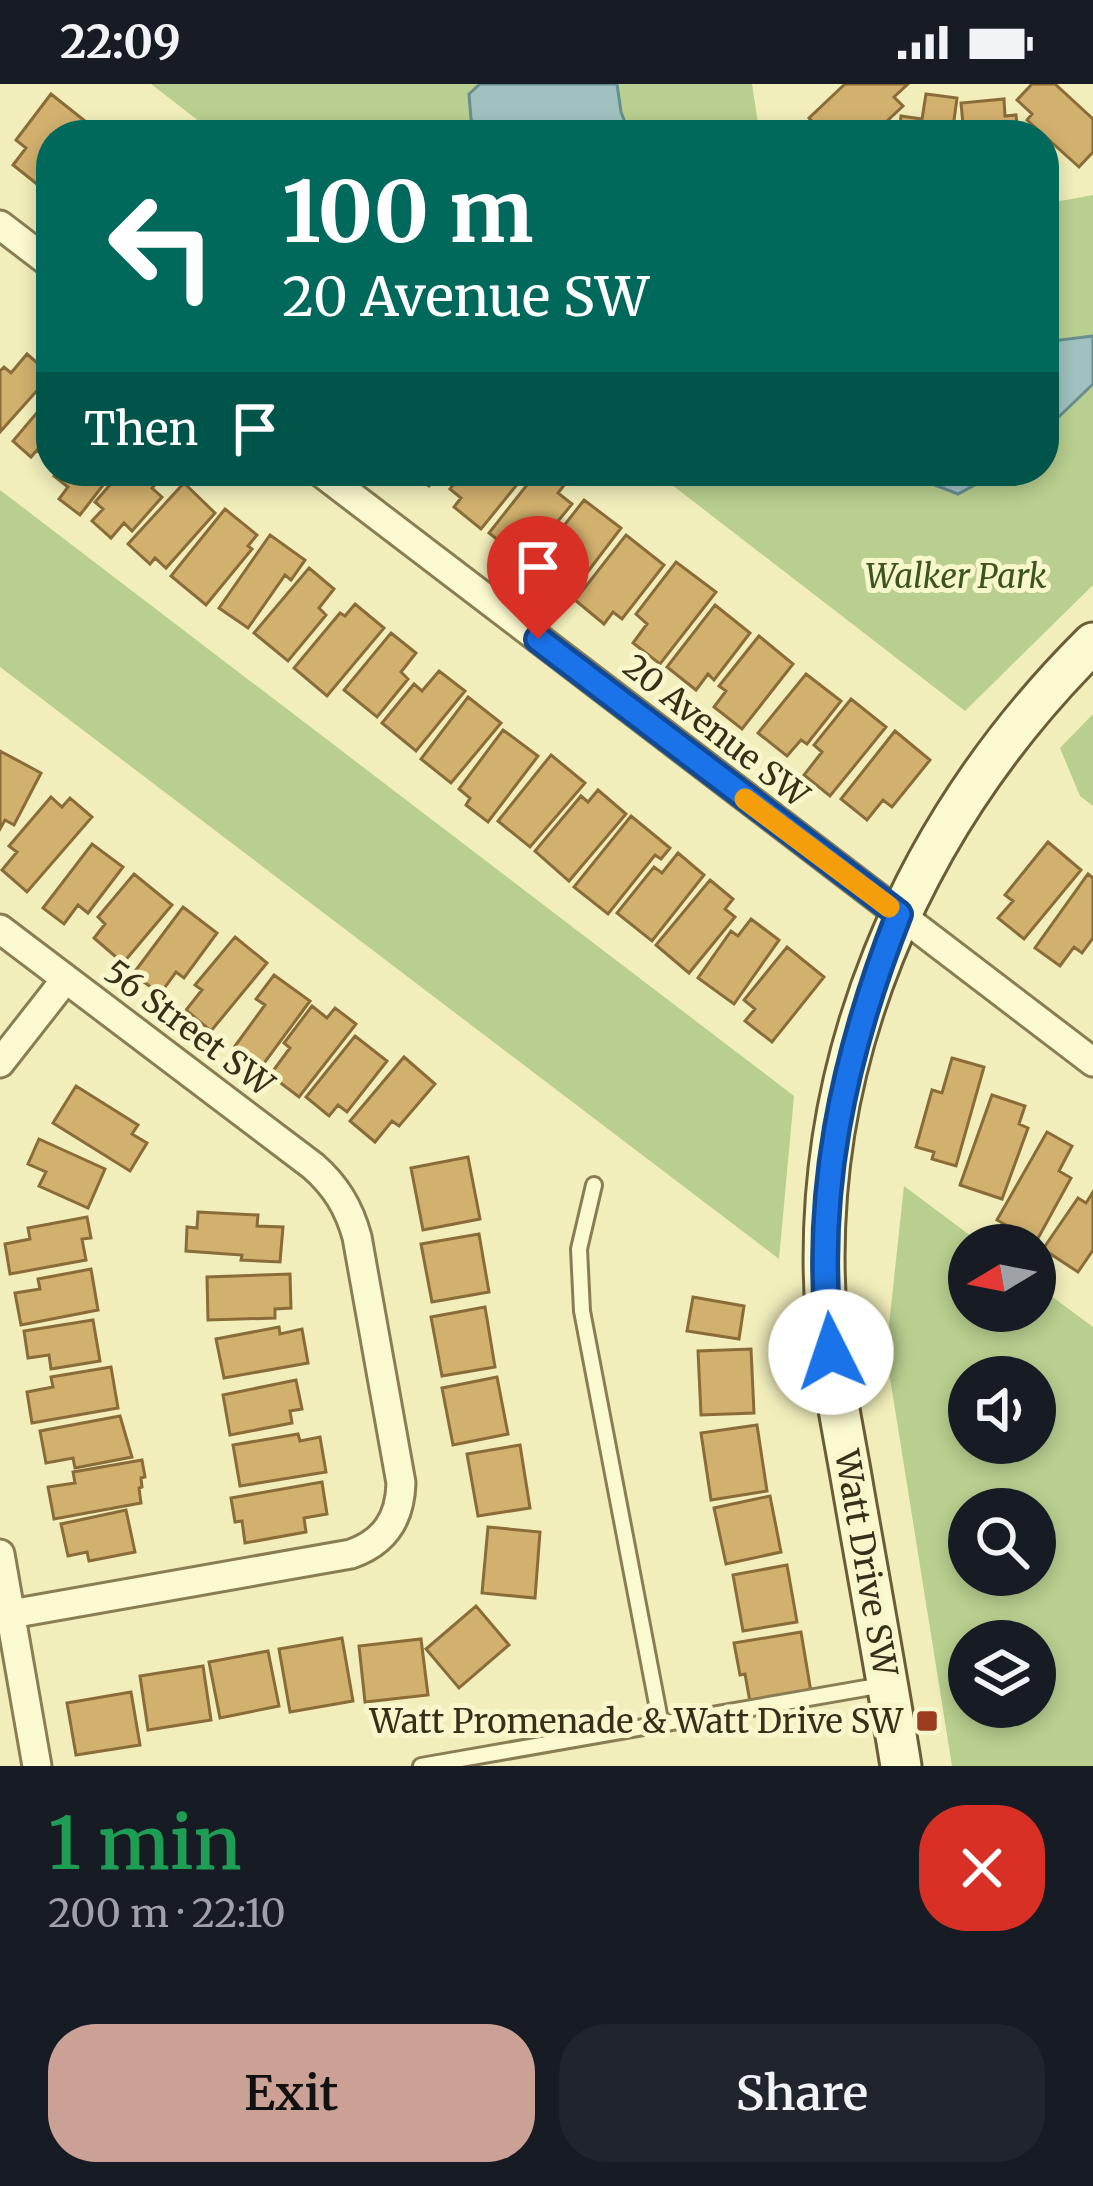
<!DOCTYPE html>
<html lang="en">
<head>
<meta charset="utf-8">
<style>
  :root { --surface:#171b24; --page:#20242c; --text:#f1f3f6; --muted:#9ea1a6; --accent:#cba196 }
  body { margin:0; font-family:Merriweather,serif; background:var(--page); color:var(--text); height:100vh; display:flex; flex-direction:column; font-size:45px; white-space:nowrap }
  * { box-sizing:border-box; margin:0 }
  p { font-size:39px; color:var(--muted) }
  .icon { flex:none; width:66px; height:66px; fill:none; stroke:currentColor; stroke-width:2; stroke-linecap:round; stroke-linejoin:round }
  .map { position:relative; height:1682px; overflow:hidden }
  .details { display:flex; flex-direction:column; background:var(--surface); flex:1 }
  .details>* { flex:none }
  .hud { position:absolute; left:36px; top:36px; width:1023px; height:366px; border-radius:48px; box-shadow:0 6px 18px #0003; background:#00695c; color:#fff; overflow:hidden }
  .needle { width:78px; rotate:260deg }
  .tools { position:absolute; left:948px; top:1140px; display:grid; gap:24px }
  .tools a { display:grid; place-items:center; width:108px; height:108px; border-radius:50%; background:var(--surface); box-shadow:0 6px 18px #0003; font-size:60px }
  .pin { position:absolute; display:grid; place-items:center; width:102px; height:102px; color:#fff; margin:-123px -51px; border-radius:50% 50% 50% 0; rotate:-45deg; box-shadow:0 0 12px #0007 }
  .pin .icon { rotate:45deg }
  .me { position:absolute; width:132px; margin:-66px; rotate:356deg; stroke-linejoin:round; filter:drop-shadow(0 0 9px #0008) }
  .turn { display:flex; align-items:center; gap:42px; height:252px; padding:0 48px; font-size:54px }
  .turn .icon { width:156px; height:156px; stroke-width:2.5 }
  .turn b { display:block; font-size:84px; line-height:102px }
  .then { display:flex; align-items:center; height:114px; padding:0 48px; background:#0003; gap:24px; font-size:45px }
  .round { display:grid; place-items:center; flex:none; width:126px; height:126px; border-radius:48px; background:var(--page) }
  .overview { display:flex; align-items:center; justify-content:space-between; height:204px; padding:0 48px }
  h1 { font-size:72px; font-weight:600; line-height:90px; color:#1e9e55 }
  .button { display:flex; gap:24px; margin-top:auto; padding:24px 48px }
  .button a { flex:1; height:138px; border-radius:48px; background:var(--accent); color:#111; font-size:48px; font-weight:600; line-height:138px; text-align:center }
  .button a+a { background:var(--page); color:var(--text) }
  .status { display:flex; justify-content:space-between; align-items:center; height:84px; padding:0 60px; background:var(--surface); direction:ltr }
  .status svg { height:33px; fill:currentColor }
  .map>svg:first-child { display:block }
  .green { fill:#b8cf8f; fill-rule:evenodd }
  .water { fill:#a0c1bf; stroke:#678f8f; stroke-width:3 }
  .building { fill:#d2b06e; stroke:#896c38; stroke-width:3 }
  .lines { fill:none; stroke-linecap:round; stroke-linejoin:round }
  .lane-casing { stroke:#897d54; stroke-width:20 }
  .street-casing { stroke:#897d54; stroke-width:33 }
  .secondary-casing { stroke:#6a5d38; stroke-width:45 }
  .lane { stroke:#fbf9cf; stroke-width:14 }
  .street { stroke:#fbf9cf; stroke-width:27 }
  .secondary { stroke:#fbf9cf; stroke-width:39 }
  .route-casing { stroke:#114b97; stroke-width:30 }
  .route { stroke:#1a73e8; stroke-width:21 }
  .slow { stroke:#f59e0b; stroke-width:21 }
  .poi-dot { fill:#9c3d20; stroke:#f8f6cb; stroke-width:4.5 }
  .labels { text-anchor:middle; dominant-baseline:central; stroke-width:10; stroke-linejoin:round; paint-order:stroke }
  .park-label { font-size:33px; font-style:italic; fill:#3a551f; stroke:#f8f6cb }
  .street-label { font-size:33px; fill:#372f1a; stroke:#f8f6cb }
  .poi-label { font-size:33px; fill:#372f1a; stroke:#f8f6cb; text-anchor:end }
</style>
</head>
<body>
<div class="status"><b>22:09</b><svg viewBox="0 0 49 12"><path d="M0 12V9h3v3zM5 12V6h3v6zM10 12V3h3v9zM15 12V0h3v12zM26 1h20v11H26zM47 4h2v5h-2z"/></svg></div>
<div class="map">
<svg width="1093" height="1682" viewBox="0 0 1093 1682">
  <rect width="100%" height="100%" fill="#f1eebb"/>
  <path class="green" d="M151 0H752L758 39 774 51H217Z
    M1093 111V501L965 627 654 387H1044V120Z
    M0 406 794 1012 779 1175 0 583Z
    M1093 630V722L1080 712 1060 664Z
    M904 1102 983 1161H969V1227H1035V1200L1093 1243V1682H952L886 1269ZM969 1293H1035V1359H969ZM1035 1425V1491H969V1425ZM1035 1557V1623H969V1557Z"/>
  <path class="water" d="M480 0H617L621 28 630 51H480L471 35 469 10Z
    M1093 252V300L1044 347V258Z
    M912 387H1000L958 410 927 398Z"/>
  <path class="building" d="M845 0H908L894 13 903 22 872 51H825L809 34Z
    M1032 0H1055L1093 35V68L1079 83 1027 36 1032 30 1017 16Z
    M51 10 90 41 82 51H51V91L42 104 13 81 26 64 16 56Z
    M926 10 957 14 952 51H899L901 32 922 35Z
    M1004 15 1005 32 1016 31 1018 51H964L961 19Z
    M27 270 51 291 0 348V287L4 283 11 289Z
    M51 312V375L49 377 37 366 31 373 13 357Z
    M58 387H114L80 431 59 415 68 403 54 392Z
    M122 387H161L164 390 152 404 162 413 132 447 124 439 111 454 92 437 103 425 95 418Z
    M409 387H440L429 402Z
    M464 387H528L481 445 454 423 461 414 450 405Z
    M538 387H548L565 400 558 409 572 420 541 458 533 452 518 472 489 449Z
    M184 399 215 429 166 484 155 474 150 480 128 460Z
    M584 416 621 444 571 510 545 490 557 475 545 466Z
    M225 425 257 451 248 462 252 465 206 521 171 492Z
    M270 451 305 476 291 496 285 491 248 544 219 524Z
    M626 451 664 481 622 535 613 528 604 540 575 516Z
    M676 478 716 508 660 580 633 559 647 540 636 530Z
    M309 484 334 505 319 524 326 531 288 577 254 549Z
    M355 520 384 544 327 612 294 584 340 529 345 532Z
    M715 521 750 549 714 596 708 590 696 606 667 583Z
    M391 549 416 569 401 588 408 595 377 633 344 606Z
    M759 552 793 580 742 645 714 623 726 607 719 602Z
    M439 587 465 607 416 667 382 639 414 600 422 607Z
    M806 590 841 617 807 660 801 656 787 672 758 649Z
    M468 613 501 639 451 699 421 675Z
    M851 615 886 643 830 712 804 691 822 668 814 661Z
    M503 646 538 672 488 738 466 721 470 714 459 705Z
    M895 647 930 676 892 723 883 716 867 736 841 715Z
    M0 667 41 689 14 741 5 736 0 745Z
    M551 671 585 699 530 763 498 737Z
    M598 706 626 730 569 797 535 767 581 712 588 718Z
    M51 713 62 723 70 714 92 733 27 808 2 786 17 768 9 762Z
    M631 732 670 764 661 775 655 771 608 830 574 803Z
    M1048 758 1081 786 1024 855 998 834 1013 817 1005 811Z
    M92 760 123 783 88 829 78 821 64 840 43 824Z
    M678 769 704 791 652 857 617 829 654 783 662 789Z
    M134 790 172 821 123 879 94 854 105 840 98 833Z
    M1088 790 1093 794V854L1082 869 1074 863 1060 882 1035 864Z
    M710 796 733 815 725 825 735 833 689 889 656 861Z
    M183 823 217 849 184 894 176 888 160 910 133 890Z
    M751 835 779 856 734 920 698 894 731 847 738 852Z
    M235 853 267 879 211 947 186 926 202 906 195 901Z
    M787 863 824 893 772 958 745 937 755 925 744 916Z
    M274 891 310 917 262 982 235 962 265 921 256 915Z
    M312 922 327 934 335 924 356 940 299 1013 270 991 290 964 284 959Z
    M355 952 387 977 347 1028 338 1021 329 1032 306 1013Z
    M404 973 435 1000 399 1042 392 1037 375 1058 350 1037Z
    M952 974 984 983 956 1082 932 1075 934 1068 916 1063 932 1006 942 1009Z
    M76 1002 138 1041 132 1050 147 1059 130 1087 53 1039Z
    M992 1011 1025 1022 1019 1040 1028 1044 1002 1115 960 1101Z
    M1047 1048 1072 1062 1059 1087 1071 1094 1036 1158 997 1136Z
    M39 1055 105 1085 88 1124 39 1102 46 1088 28 1080Z
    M468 1073 480 1135 423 1146 411 1084Z
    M1093 1108V1166L1078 1188 1043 1165 1078 1114 1086 1119Z
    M198 1128 258 1131 257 1142 283 1143 280 1178 241 1176 242 1171 186 1167 187 1143 197 1144Z
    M87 1133 91 1154 82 1155 86 1176 10 1190 5 1160 30 1155 28 1144Z
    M479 1150 489 1208 432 1218 421 1160Z
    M91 1185 98 1226 21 1241 15 1209 40 1205 38 1195Z
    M290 1190 291 1224 275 1225V1234L208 1236 207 1193Z
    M693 1213 744 1222 739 1255 687 1247Z
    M485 1223 495 1283 442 1292 431 1233Z
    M93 1236 100 1277 51 1285 49 1271 28 1274 24 1247Z
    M279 1243 280 1250 302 1245 308 1279 224 1294 216 1255Z
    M751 1265 754 1329 701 1331 698 1267Z
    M111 1283 118 1324 32 1339 27 1308 53 1303 51 1293Z
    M497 1293 508 1350 453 1361 442 1304Z
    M296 1296 302 1325 290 1327 292 1339 230 1351 223 1311Z
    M120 1332 132 1373 75 1384 73 1374 46 1379 40 1347Z
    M757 1341 767 1407 711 1416 701 1349Z
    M298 1350 300 1357 320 1353 326 1388 240 1402 233 1361Z
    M520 1361 530 1424 478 1432 467 1370Z
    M142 1376 145 1393 141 1394 142 1403 139 1404 141 1419 54 1435 48 1403 75 1399 73 1388Z
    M322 1398 327 1430 304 1434 306 1448 245 1459 242 1437 235 1438 231 1414Z
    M770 1412 781 1468 726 1480 714 1424Z
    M126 1426 135 1468 89 1477 87 1468 68 1472 61 1440Z
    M488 1443 540 1448 535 1514 482 1509Z
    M787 1481 797 1538 743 1547 733 1491Z
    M476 1522 509 1561 459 1604 426 1565Z
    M801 1548 811 1608 750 1618 745 1590 740 1591 734 1559Z
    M342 1554 353 1617 290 1628 279 1565Z
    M421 1555 428 1611 365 1618 359 1562Z
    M268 1567 279 1622 220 1634 209 1578Z
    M203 1582 211 1636 148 1646 140 1592Z
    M131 1608 140 1661 76 1671 67 1619Z"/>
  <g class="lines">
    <defs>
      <path id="lane" d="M594 1101 579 1165 582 1227 661 1641
        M421 1682 883 1601"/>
      <path id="street" d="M0 141 51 180
        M319 387 1093 978
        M0 845 313 1082C336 1102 349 1124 357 1153L401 1399C400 1435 385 1458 351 1470L11 1530
        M0 979 65 896
        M0 1470 37 1682"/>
      <path id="secondary" d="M901 1682C886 1589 869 1496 853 1404 844 1350 832 1296 827 1242 805 983 911 740 1093 559"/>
    </defs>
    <use href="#lane" class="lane-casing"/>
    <use href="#street" class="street-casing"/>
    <use href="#secondary" class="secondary-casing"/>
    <use href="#lane" class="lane"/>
    <use href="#street" class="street"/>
    <use href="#secondary" class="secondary"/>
  </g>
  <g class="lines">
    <defs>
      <path id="route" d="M538 555 899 830C844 970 811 1116 831 1268"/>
    </defs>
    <use href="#route" class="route-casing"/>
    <use href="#route" class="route"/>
    <path class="slow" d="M745 715 889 823"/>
  </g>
  <rect class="poi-dot" x="915" y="1625" width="24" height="24" rx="6"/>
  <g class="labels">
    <g class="park-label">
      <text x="956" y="492">Walker Park</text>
    </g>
    <g class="street-label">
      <text transform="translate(716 647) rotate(38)">20 Avenue SW</text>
      <text transform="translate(189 944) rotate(37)">56 Street SW</text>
      <text transform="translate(866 1479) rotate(80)">Watt Drive SW</text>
    </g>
    <g class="poi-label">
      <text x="903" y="1637">Watt Promenade &amp; Watt Drive SW</text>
    </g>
  </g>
</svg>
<div class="tools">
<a><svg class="needle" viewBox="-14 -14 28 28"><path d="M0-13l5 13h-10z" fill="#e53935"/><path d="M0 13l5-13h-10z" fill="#9ea1a6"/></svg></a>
<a><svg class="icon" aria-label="sound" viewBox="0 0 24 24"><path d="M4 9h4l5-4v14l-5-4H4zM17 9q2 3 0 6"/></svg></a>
<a><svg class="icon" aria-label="search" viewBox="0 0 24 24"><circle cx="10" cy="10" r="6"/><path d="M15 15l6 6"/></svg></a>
<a><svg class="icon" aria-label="layers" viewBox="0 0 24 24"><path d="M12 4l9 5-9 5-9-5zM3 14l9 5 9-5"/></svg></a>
</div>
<div class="pin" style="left:538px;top:555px;background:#d93025"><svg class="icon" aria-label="arrive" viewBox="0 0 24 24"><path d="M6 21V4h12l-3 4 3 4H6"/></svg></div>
<svg class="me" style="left:831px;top:1268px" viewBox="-20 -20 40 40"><circle r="19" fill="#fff"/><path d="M0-13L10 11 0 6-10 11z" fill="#1a73e8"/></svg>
<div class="hud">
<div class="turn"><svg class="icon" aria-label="left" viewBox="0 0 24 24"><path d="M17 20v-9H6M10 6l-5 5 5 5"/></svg><div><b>100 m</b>20 Avenue SW</div></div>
<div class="then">Then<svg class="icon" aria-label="arrive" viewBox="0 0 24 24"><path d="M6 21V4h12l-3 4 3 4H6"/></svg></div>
</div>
</div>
<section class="details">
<div class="overview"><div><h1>1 min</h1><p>200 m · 22:10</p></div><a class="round" style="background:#d93025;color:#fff"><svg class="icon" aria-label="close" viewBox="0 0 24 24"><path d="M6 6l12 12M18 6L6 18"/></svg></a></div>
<div class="button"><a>Exit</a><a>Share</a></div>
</section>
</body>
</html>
